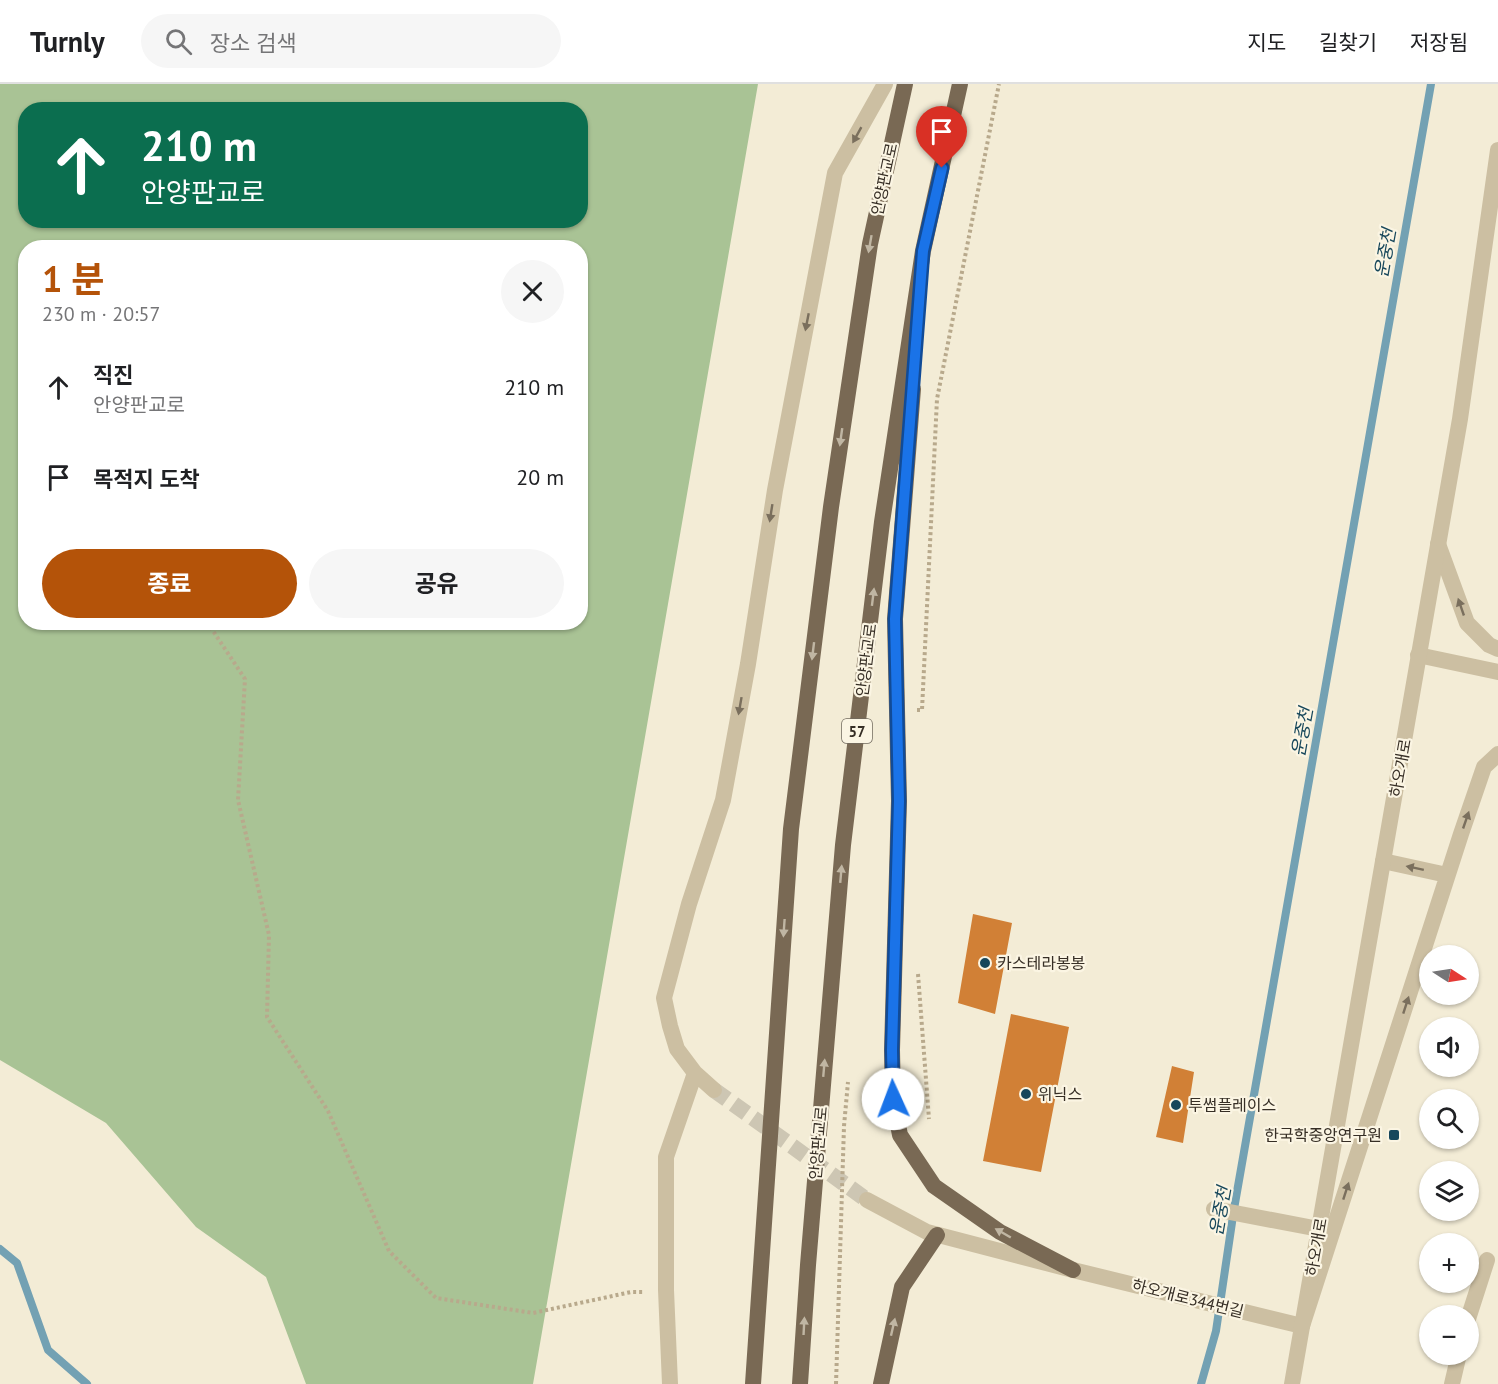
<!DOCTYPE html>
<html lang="ko">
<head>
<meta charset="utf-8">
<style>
  :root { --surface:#fff; --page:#f6f6f6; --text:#202124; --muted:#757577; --line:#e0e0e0; --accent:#b45309 }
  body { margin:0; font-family:"PT Sans","Noto Sans KR",sans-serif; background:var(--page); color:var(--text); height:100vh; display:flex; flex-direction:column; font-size:22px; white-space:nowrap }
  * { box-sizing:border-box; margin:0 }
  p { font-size:20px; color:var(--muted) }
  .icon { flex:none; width:33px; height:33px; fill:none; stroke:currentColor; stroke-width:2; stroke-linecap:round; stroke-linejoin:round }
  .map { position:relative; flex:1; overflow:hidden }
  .details { position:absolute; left:18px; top:156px; width:570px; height:390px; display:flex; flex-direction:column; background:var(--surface); border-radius:24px; box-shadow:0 2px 4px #0004 }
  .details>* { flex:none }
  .banner { position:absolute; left:18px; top:18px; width:570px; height:126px; border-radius:24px; box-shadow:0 2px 4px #0004; background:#0b6e4f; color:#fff; overflow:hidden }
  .needle { width:39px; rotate:102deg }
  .buttons { position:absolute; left:1419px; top:861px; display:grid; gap:12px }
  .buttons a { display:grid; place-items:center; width:60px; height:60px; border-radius:50%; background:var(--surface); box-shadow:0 2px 4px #0004; font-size:30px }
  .pin { position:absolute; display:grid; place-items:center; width:51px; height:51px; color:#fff; margin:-62px -26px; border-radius:50% 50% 50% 0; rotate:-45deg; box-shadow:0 0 6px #0007 }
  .pin .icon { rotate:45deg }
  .me { position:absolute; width:66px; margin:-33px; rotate:358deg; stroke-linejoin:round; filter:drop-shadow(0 0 4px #0008) }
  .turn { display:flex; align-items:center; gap:21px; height:126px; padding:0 24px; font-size:27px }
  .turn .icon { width:78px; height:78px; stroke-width:2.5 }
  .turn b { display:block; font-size:42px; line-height:51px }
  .round { display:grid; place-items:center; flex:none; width:63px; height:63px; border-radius:32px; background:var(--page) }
  .summary { display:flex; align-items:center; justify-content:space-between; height:102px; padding:0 24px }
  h1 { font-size:36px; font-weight:700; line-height:45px; color:var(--accent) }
  .button { display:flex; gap:12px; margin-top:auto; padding:12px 24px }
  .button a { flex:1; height:69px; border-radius:36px; background:var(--accent); color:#fff; font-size:24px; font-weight:700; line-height:69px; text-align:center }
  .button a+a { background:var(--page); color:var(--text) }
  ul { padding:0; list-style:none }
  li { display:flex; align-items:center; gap:18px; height:90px; padding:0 24px }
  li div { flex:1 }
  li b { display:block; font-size:22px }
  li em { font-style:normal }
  header { display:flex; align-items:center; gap:36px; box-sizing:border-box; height:84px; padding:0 30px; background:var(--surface); border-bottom:2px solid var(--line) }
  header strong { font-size:28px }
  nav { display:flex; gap:33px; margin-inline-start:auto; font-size:21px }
  .search { width:420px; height:54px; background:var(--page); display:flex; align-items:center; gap:15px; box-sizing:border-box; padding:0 21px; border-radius:33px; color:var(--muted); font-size:22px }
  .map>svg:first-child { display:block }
  .green { fill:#a9c395; fill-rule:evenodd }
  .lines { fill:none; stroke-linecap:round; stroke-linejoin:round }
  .stream { stroke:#73a1b3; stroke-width:8 }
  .building { fill:#d18036 }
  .minor-tunnel { stroke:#cdc6b3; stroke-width:16; stroke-dasharray:16 8; stroke-linecap:butt }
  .path { stroke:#b8a98c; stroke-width:4; stroke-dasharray:3 3; stroke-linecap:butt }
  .minor { stroke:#ccbfa2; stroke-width:16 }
  .tertiary { stroke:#ccbfa2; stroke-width:16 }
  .primary { stroke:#796954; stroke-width:16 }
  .oneway { fill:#7a6f5d }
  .oneway2 { fill:#c0b6a3 }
  .route-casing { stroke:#114b97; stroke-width:15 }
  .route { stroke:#1a73e8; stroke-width:10 }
  .poi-dot { fill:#17475b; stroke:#fbf5e3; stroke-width:2 }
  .labels { text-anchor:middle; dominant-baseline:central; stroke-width:4.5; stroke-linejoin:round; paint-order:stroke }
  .shield { fill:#fbf5e3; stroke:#716a5e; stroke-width:1.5 }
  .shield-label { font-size:15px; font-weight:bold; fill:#362e25 }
  .street-label { font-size:16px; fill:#362e25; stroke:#fbf5e3 }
  .poi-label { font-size:16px; fill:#362e25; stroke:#fbf5e3; text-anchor:start }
  .water-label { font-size:18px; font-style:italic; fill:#17475b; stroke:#fbf5e3 }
</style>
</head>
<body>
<header>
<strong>Turnly</strong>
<div class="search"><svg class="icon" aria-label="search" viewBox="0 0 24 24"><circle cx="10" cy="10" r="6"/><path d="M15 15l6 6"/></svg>장소 검색</div>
<nav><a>지도</a><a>길찾기</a><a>저장됨</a></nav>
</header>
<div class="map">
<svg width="1498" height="1300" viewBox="0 0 1498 1300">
  <rect width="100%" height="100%" fill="#f3ecd6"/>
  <path class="green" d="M0 0H758L533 1300H306L266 1193 196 1143 106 1039 0 976ZM26 26H580V136H26ZM26 164H580V538H26Z"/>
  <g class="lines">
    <path class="stream" d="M0 1165 17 1179 48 1266 87 1300
      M1201 1300 1216 1247 1234 1125 1431 0"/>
  </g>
  <path class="building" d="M973 830 1012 839 995 930 958 919Z
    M1011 930 1069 943 1041 1088 983 1077Z
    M1172 982 1194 988 1183 1059 1156 1053Z"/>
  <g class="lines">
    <path class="minor-tunnel" d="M714 1006 867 1116"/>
    <path class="path" d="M207 538 245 595 238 716 269 851 267 933 328 1027 389 1167 436 1214 533 1229 631 1208H645
      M917 626H922L937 315 999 0
      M918 890 929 1035
      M836 1300 844 1042 848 998"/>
    <path class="minor" d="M1438 460 1467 539 1489 561 1498 565
      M1418 571 1498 588
      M1383 777 1447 791
      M714 1006 695 989 677 965 670 942 664 914 689 820 723 716 748 580 775 406 835 89 885 0
      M867 1116 927 1148 1073 1186 1302 1242 1461 750 1484 683 1498 670
      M1214 1125 1319 1145
      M1468 1235 1487 1176
      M670 1300 666 1206V1073L695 989
      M1452 1300 1459 1270"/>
    <path class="tertiary" d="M1292 1300 1460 335 1498 66"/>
    <path class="primary" d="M913 305 895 535 899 717 892 966 893 1015 900 1051 934 1102 1000 1148 1073 1186
      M753 1300 791 745 831 423 870 160 905 0
      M800 1300 808 1181 843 761 882 438 923 167 960 0
      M881 1300 902 1203 937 1151"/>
  </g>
  <defs><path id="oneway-solid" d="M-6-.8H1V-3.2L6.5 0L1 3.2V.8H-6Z" transform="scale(1.5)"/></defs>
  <g class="oneway">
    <use href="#oneway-solid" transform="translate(857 51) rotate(119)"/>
    <use href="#oneway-solid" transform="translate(807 238) rotate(101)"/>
    <use href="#oneway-solid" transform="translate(771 429) rotate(99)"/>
    <use href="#oneway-solid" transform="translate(1461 523) rotate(-109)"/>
    <use href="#oneway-solid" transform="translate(740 622) rotate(100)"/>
    <use href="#oneway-solid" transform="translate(1466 736) rotate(-71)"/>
    <use href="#oneway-solid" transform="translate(1415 784) rotate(-168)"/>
    <use href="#oneway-solid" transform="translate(1406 921) rotate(-72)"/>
    <use href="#oneway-solid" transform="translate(1346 1107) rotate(-72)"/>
  </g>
  <g class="oneway2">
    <use href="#oneway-solid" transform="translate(870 160) rotate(100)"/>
    <use href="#oneway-solid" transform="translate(841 353) rotate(98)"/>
    <use href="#oneway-solid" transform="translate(873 513) rotate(-83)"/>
    <use href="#oneway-solid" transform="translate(813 567) rotate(97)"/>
    <use href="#oneway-solid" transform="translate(841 790) rotate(-85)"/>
    <use href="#oneway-solid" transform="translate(784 844) rotate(94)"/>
    <use href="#oneway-solid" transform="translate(824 984) rotate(-85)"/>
    <use href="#oneway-solid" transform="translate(1003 1149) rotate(-150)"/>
    <use href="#oneway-solid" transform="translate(804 1242) rotate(-87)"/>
    <use href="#oneway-solid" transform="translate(893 1243) rotate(-77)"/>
  </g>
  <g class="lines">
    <defs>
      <path id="route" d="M893 1015 892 966 899 717 895 535 923 167 942 84"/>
    </defs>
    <use href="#route" class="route-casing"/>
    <use href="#route" class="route"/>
  </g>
  <g class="poi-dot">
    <circle cx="985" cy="879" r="6"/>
    <circle cx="1026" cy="1010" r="6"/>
    <circle cx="1176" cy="1021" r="6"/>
    <rect x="1388" y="1045" width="12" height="12" rx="3"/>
  </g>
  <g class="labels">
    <rect class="shield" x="842" y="635" width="30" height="24" rx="4.5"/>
    <g class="shield-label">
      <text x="857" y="647">57</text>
    </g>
    <g class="street-label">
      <text transform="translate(884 95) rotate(-78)">안양판교로</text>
      <text transform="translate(866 576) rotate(-83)">안양판교로</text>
      <text transform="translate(1400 684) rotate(-80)">하오개로</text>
      <text transform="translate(818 1059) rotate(-85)">안양판교로</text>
      <text transform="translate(1316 1163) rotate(-80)">하오개로</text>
      <text transform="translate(1188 1214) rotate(14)">하오개로344번길</text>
    </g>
    <g class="poi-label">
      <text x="997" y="879">카스테라봉봉</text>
      <text x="1038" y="1010">위닉스</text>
      <text x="1188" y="1021">투썸플레이스</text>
      <text x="1382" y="1051" text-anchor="end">한국학중앙연구원</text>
    </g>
    <g class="water-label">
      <text transform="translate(1385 169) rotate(-80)">운중천</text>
      <text transform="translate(1302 648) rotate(-80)">운중천</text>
      <text transform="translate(1220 1127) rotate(-80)">운중천</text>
    </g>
  </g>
</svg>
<div class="buttons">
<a><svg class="needle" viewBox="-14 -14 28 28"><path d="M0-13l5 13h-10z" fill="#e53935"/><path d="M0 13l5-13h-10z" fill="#757577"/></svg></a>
<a><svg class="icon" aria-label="sound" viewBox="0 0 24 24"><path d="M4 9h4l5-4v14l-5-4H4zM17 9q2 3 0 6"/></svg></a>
<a><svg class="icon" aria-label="search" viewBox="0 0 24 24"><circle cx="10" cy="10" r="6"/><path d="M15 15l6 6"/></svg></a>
<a><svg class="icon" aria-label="layers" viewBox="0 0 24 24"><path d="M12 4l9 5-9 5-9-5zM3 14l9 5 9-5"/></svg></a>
<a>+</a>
<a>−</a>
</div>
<div class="pin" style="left:942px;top:84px;background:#d93025"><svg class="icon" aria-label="arrive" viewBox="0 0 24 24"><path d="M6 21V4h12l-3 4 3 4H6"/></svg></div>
<svg class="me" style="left:893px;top:1015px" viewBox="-20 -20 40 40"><circle r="19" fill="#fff"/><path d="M0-13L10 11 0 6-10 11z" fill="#1a73e8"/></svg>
<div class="banner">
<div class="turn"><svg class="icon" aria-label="ahead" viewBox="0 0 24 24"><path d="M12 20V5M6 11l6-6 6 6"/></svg><div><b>210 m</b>안양판교로</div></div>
</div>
<section class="details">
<div class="summary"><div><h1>1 분</h1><p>230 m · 20:57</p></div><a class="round"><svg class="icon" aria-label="close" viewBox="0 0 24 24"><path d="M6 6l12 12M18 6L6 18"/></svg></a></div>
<ul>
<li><svg class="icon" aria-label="ahead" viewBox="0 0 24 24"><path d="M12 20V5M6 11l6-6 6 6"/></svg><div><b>직진</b><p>안양판교로</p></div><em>210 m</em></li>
<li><svg class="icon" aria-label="arrive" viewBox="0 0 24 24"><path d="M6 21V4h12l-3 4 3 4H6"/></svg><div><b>목적지 도착</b></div><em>20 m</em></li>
</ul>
<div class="button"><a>종료</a><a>공유</a></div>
</section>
</div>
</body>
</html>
